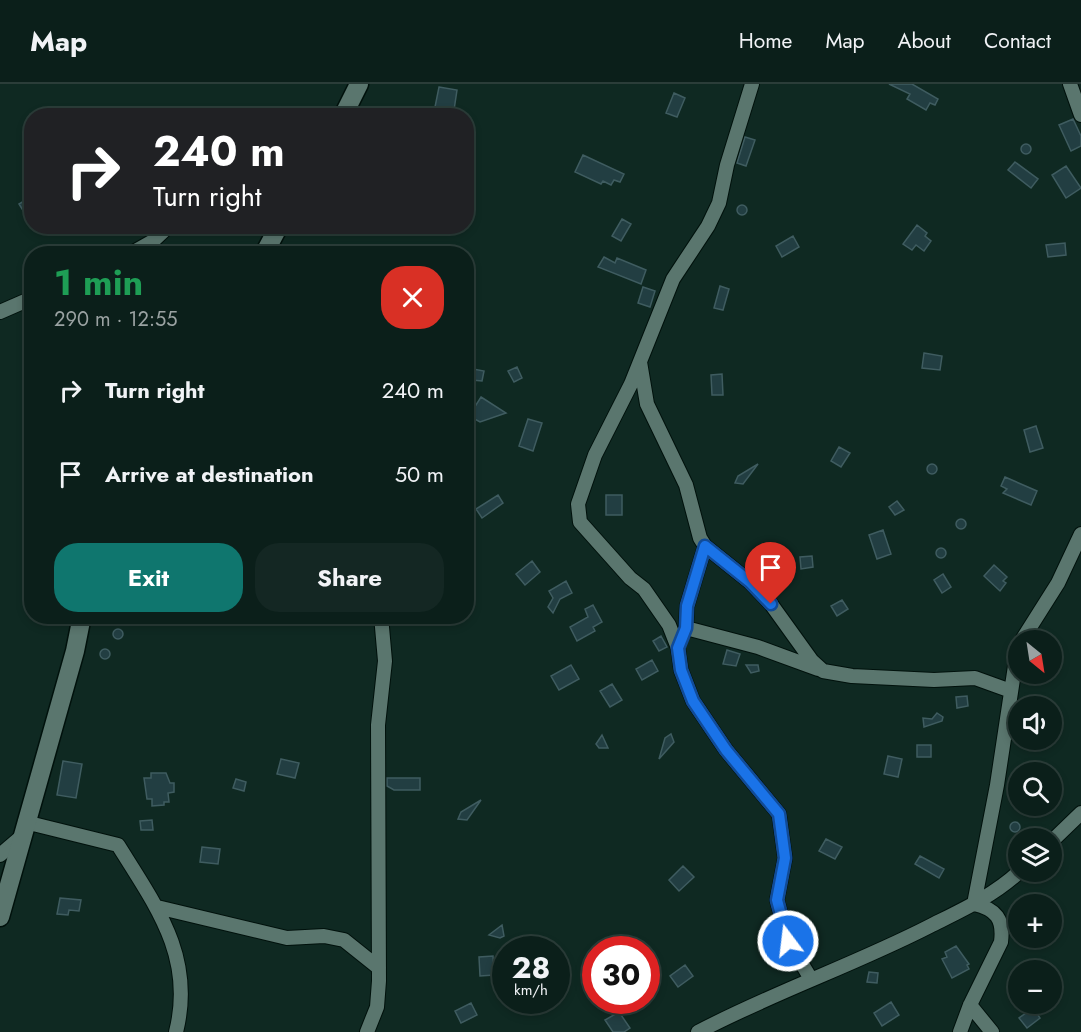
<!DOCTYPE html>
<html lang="en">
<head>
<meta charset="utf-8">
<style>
  :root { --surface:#0b1f1a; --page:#142723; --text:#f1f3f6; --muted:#9aa2a2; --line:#2b3d39; --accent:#0f766e }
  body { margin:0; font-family:Jost,sans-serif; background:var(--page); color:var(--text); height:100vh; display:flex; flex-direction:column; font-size:22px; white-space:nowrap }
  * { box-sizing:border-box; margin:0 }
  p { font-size:20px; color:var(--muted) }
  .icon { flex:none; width:33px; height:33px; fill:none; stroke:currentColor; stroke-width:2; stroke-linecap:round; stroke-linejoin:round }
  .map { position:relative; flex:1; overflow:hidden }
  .drawer { position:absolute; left:24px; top:162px; width:450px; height:378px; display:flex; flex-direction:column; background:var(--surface); border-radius:24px; box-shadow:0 3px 9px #0003,0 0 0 2px var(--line) }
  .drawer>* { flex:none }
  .banner { position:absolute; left:24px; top:24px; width:450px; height:126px; border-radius:24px; box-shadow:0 3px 9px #0003,0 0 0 2px var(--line); background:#202124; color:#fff; overflow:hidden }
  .needle { width:39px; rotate:150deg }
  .tools { position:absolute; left:1008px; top:546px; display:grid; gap:12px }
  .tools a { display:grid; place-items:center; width:54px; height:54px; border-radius:50%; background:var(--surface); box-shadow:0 3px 9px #0003,0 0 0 2px var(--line); font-size:30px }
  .speed { position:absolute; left:492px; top:852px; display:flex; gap:12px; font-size:30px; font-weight:700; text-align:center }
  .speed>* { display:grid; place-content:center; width:78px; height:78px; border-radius:50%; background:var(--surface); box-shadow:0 3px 9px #0003,0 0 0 2px var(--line); line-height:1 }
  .speed small { font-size:15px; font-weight:400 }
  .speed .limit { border:9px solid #d22; background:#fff; color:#111 }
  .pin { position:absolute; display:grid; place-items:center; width:51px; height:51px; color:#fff; margin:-62px -26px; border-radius:50% 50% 50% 0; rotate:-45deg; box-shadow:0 0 6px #0007 }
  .pin .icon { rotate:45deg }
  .me { position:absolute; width:66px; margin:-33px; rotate:345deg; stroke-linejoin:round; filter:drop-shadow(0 0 4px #0008) }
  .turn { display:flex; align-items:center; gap:21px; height:126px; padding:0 30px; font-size:27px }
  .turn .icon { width:78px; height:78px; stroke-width:2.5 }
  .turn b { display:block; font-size:42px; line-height:51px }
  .round { display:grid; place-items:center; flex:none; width:63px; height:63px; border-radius:24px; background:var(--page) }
  .summary { display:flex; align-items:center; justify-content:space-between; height:102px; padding:0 30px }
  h1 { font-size:36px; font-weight:700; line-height:45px; color:#1e9e55 }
  .cta { display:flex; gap:12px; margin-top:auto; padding:12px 30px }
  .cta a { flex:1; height:69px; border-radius:24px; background:var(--accent); color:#fff; font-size:24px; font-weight:700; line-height:69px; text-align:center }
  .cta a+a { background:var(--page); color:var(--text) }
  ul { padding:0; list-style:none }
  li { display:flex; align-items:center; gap:18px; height:84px; padding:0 30px }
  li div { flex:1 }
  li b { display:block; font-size:22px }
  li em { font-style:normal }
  header { display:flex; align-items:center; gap:36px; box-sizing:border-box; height:84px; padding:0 30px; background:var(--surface); border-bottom:2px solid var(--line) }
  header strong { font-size:28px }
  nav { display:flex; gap:33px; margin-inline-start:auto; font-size:21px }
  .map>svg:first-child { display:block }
  .building { fill:#223e42; stroke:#3f5c60; stroke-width:1.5 }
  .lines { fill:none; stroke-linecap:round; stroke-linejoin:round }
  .street-casing { stroke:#00110c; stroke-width:16 }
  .secondary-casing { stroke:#00110c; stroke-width:21 }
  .street { stroke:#5a766e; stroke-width:14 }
  .secondary { stroke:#5a766e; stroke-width:18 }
  .route-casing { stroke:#114b97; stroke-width:15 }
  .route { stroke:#1a73e8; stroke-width:10 }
</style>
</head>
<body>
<header>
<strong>Map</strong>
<nav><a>Home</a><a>Map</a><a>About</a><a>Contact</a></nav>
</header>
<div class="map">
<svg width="1081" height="948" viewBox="0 0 1081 948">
  <rect width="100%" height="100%" fill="#0f2922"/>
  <path class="building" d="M889 0H912L938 15 935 21 930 19 926 26 907 15 910 10Z
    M439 3 457 6 454 26 435 23Z
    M674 9 685 14 677 33 666 29Z
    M1073 35 1081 52V62L1071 67 1059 41Z
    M745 53 755 56 746 82 737 79Z
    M1021 65a5 5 0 1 1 10 0a5 5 0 1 1-10 0Z
    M583 71 624 90 620 98 614 96 611 101 603 97 601 100 575 88Z
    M1015 78 1038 95 1031 104 1008 86Z
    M1066 82 1081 104 1066 114 1052 91Z
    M32 112V141L19 120Z
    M737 126a5 5 0 1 1 10 0a5 5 0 1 1-10 0Z
    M622 135 631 140 621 157 612 152Z
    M917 141 927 149 925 152 931 157 924 167 916 161 912 166 903 160Z
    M793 152 799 163 782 173 776 162Z
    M1065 159 1066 171 1048 173 1046 161Z
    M604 173 615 179 617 174 646 186 641 200 598 183Z
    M720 202 729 205 723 226 714 224Z
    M643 203 655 207 650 223 638 219Z
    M924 269 942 272 940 286 922 284Z
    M517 283 522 294 514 298 508 287Z
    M473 285 484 287 482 297 472 296Z
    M722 290 723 311H712L711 291Z
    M481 313 506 329 480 338 469 332Z
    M528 335 542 339 533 367 519 362Z
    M1036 342 1043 364 1030 368 1024 346Z
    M839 363 850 369 841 383 831 377Z
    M758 380 743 400 735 399 738 392Z
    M927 385a5 5 0 1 1 10 0a5 5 0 1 1-10 0Z
    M1005 393 1037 407 1031 421 1003 409 1007 405 1001 402Z
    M498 411 503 419 482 434 476 425Z
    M606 411H622V431H606Z
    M897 417 904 426 895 431 889 423Z
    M956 440a5 5 0 1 1 10 0a5 5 0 1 1-10 0Z
    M883 446 891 470 877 475 869 451Z
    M936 469a5 5 0 1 1 10 0a5 5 0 1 1-10 0Z
    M812 472 813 483 801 485 800 473Z
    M532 477 540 488 525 501 516 490Z
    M994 481 1007 493 1003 497 1006 499 1000 507 984 492Z
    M943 490 951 503 942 509 934 496Z
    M566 497 572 509 560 515 553 529 548 523 553 514 549 507Z
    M842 516 848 525 837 532 831 522Z
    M593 521 602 538 593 543 595 547 577 557 570 543 588 533 585 525Z
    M113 550a5 5 0 1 1 10 0a5 5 0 1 1-10 0Z
    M661 552 667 563 659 567 653 557Z
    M100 570a5 5 0 1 1 10 0a5 5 0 1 1-10 0Z
    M727 566 740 570 736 582 723 580Z
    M652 576 658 587 642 596 636 585Z
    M571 581 579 595 559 606 551 592Z
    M746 581H758L759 587 751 589Z
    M612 600 622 616 610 623 600 607Z
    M967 612 968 622 957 624 956 613Z
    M937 629 943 633 942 637 924 643 923 634 932 635Z
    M671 650 674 658 659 675 665 654Z
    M602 651 608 664H599L596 660Z
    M917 661H931V673H917Z
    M888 672 902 675 898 693 884 690Z
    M281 675 299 679 295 694 277 690Z
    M63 677 82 680 76 714 57 711Z
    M151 689H166L170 699H174V708L168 709 169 718H164V721L152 722V715H147L144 694H151Z
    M387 694H420V706H394L387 702Z
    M236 695 246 698 244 707 233 704Z
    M481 716 467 736 458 735 461 728Z
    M152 736 153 746H141L140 737Z
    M1010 743a5 5 0 1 1 10 0a5 5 0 1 1-10 0Z
    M826 755 842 763 835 775 819 767Z
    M202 763 220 765 218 780 200 778Z
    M920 772 944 785 939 794 915 780Z
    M683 782 694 793 679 807 669 796Z
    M60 814 81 816 79 827 69 826 68 831 57 830Z
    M502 841 504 852 500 854 489 851Z
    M956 862 969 880 967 881 969 885 952 894 942 875 947 873 945 868Z
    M493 872 494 891 480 892 479 873Z
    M685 881 693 892 678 903 670 892Z
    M869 888 878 889 877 899 867 898Z
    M891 918 899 931 882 942 874 929Z
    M471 919 477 931 461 939 455 927Z
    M1033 924 1040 934 1027 944 1019 934Z
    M619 928 630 944 624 948H613L605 936Z"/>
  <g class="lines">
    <defs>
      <path id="street" d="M752 0 727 81 719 119 708 142 673 195 631 300 595 371 578 420 580 438 630 494 644 505 669 541 678 564 681 586 693 617 726 666 779 730 785 774 777 816 788 857 811 895
        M1070 0 1081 31
        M130 170 153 157 169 142
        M0 228 32 214
        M640 278 647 320 686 401 700 454 705 462 750 498 771 520 812 577 823 587 852 592 934 596 975 594 1011 607
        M705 462 687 522 686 544 758 563 818 585
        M1022 556 1058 499 1081 450
        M25 738 118 761C156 822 195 873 176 948
        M1052 757 1081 729
        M0 771 21 753
        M157 823 287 854 324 852 344 856 379 884
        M970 921 992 948
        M367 948 377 923 379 897 378 641 385 577 381 532
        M698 948C774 908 854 881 930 842 962 826 993 812 1019 788
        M960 948 970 921 1001 858C1004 835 996 825 974 820L997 701 1018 562"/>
      <path id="secondary" d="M343 32 359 0
        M264 170 279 142
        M0 833 75 567 82 532"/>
    </defs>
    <use href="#street" class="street-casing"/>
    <use href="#secondary" class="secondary-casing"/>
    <use href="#street" class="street"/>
    <use href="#secondary" class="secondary"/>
  </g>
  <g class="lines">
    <defs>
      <path id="route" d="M771 520 750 498 705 462 687 522 686 544 678 564 681 586 693 617 726 666 779 730 785 774 777 816 788 857"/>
    </defs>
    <use href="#route" class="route-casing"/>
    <use href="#route" class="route"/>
  </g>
</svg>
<div class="tools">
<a><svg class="needle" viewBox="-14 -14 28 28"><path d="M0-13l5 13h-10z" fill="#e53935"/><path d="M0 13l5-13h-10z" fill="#9aa2a2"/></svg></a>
<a><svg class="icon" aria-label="sound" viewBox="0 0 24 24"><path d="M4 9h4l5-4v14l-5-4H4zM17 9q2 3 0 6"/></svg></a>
<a><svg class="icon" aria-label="search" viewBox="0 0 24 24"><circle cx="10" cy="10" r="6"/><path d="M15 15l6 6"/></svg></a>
<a><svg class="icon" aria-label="layers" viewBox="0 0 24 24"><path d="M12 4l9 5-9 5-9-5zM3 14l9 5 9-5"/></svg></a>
<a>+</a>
<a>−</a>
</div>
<div class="speed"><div>28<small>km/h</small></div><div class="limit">30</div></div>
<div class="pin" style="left:771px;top:520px;background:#d93025"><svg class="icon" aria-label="arrive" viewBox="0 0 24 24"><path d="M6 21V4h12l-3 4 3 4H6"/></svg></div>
<svg class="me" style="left:788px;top:857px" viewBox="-20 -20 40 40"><circle r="17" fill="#1a73e8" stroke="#fff" stroke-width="3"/><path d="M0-11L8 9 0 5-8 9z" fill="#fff"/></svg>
<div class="banner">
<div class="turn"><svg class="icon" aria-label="right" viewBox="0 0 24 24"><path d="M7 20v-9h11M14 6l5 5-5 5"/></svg><div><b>240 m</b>Turn right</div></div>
</div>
<section class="drawer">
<div class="summary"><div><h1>1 min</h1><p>290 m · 12:55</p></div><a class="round" style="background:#d93025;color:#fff"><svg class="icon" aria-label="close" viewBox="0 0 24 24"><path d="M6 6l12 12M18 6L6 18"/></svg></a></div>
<ul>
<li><svg class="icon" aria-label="right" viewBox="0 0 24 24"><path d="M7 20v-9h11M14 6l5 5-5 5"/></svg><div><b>Turn right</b></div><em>240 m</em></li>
<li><svg class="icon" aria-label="arrive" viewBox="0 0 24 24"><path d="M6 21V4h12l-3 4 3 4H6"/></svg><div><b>Arrive at destination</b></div><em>50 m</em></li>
</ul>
<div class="cta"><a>Exit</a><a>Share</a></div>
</section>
</div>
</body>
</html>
